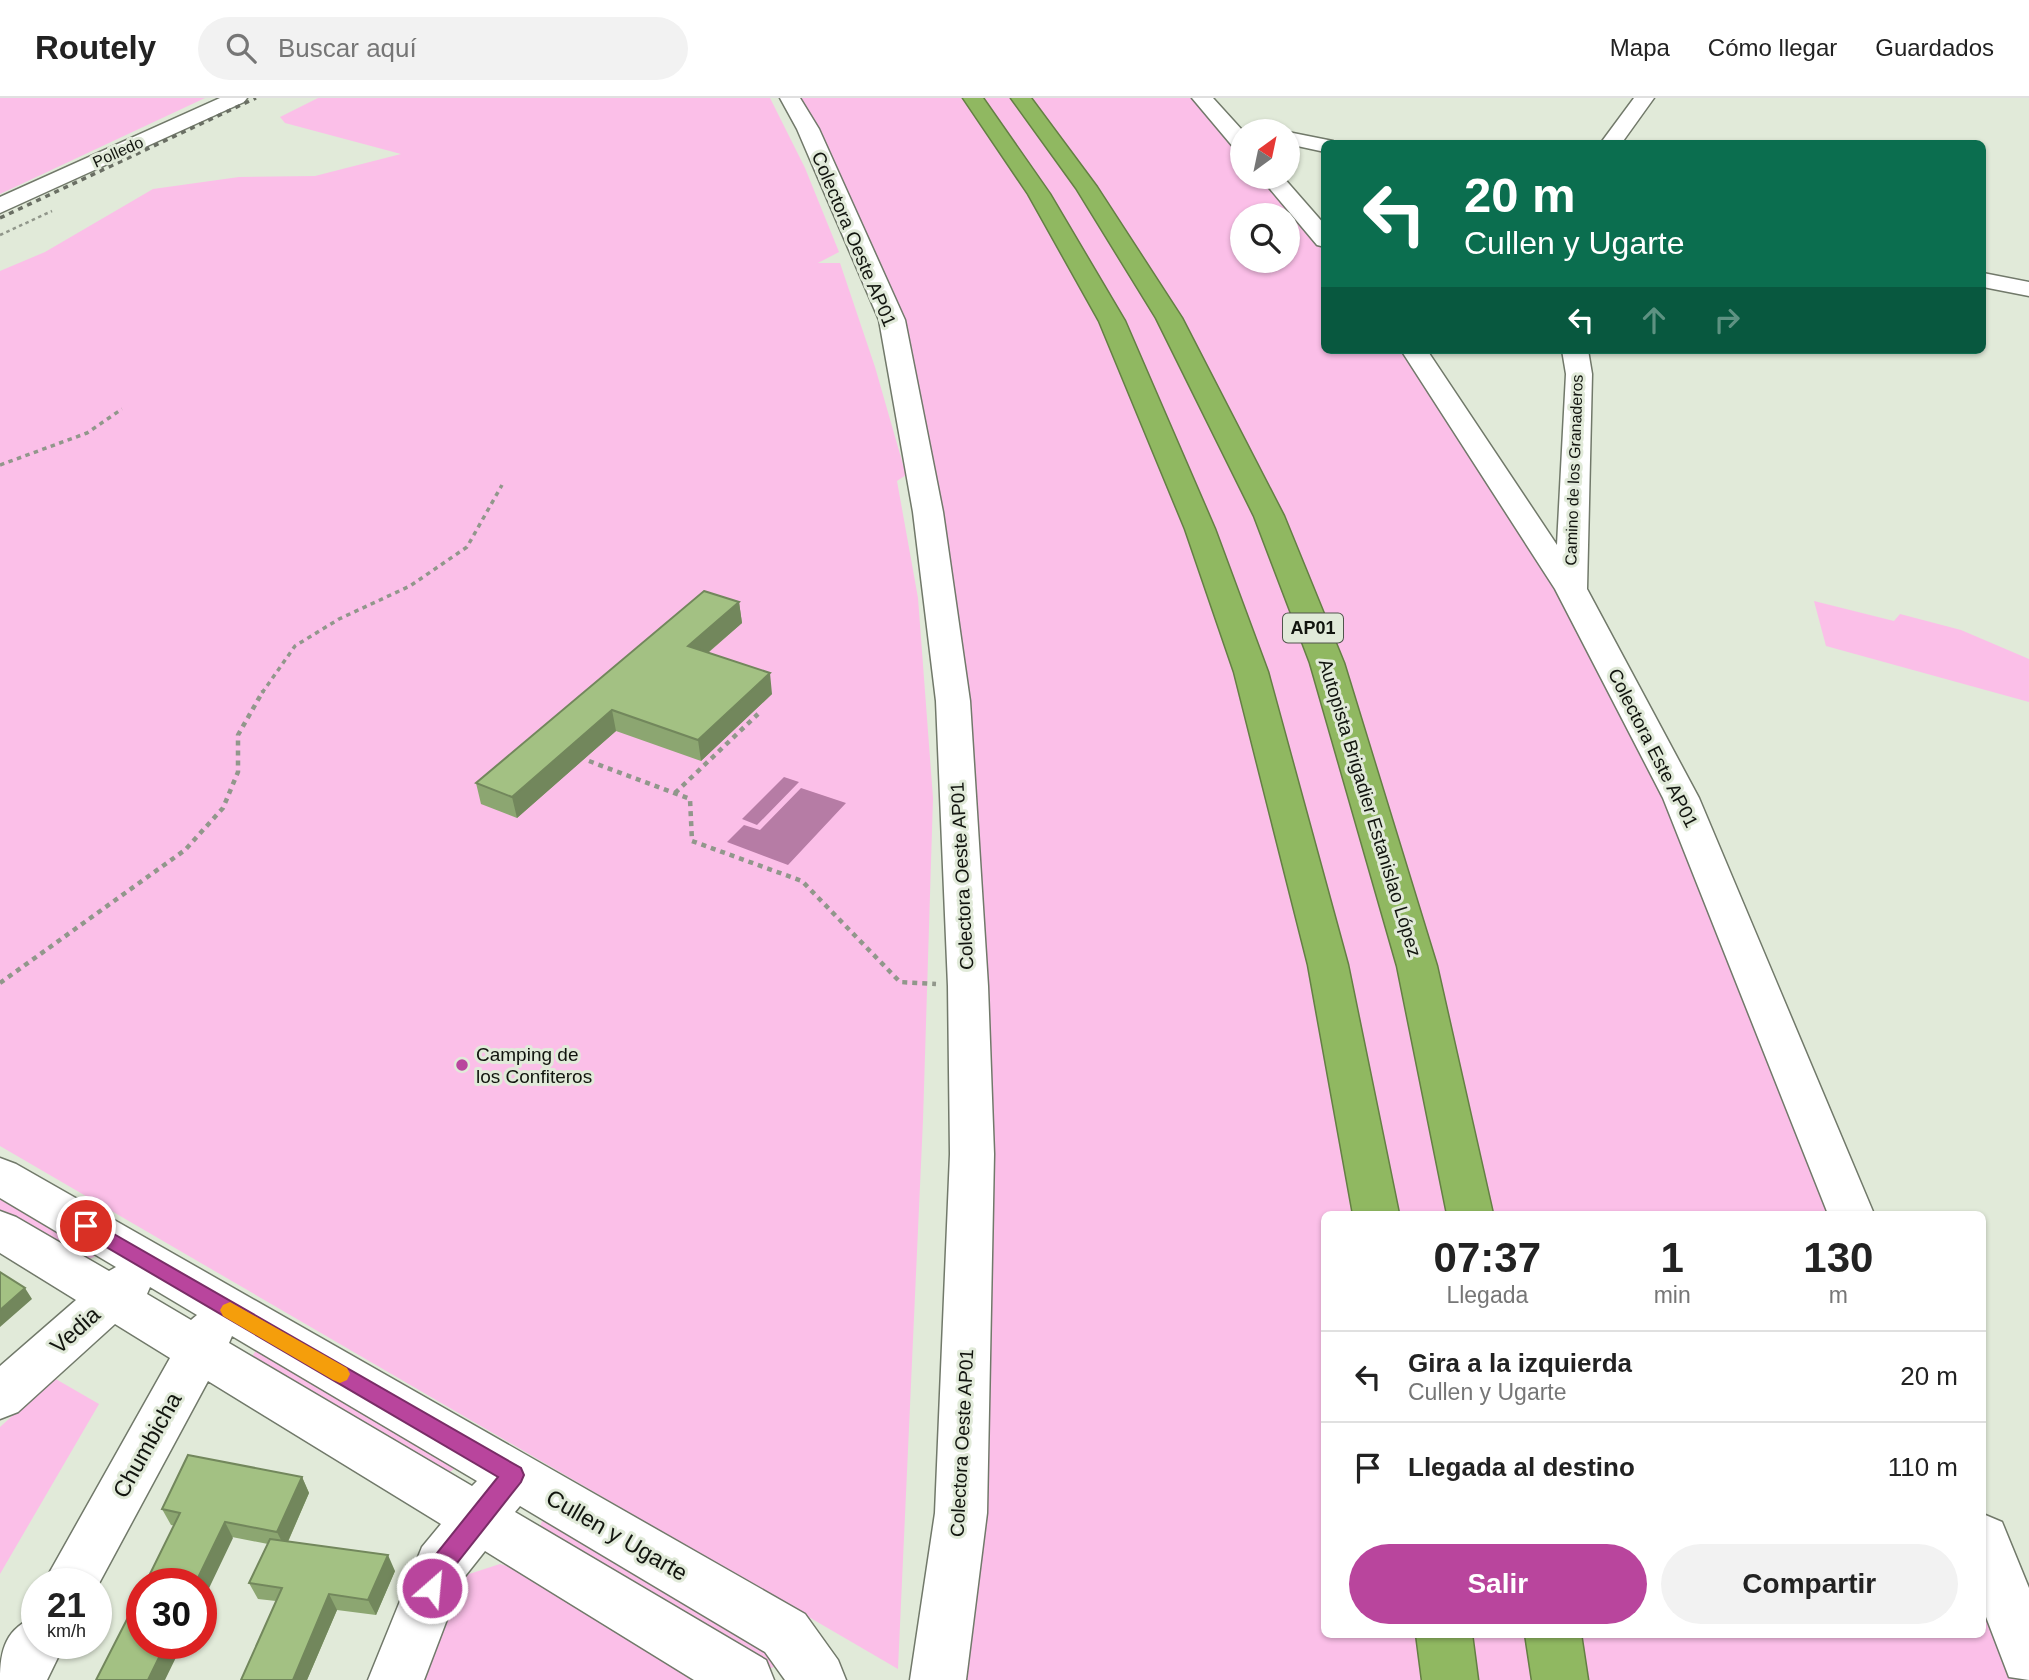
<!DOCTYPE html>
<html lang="es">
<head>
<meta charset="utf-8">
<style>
  :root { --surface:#fff; --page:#f2f2f2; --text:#222; --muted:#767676; --line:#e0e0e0; --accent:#b9459d }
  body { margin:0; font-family:Arial,sans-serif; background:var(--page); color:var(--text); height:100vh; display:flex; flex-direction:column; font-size:26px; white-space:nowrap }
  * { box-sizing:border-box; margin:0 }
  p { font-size:23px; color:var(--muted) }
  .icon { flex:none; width:38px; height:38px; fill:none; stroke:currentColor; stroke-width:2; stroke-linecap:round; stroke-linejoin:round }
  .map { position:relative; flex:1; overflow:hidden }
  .side { position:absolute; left:1321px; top:1113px; width:665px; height:427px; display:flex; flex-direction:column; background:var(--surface); border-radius:10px; box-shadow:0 2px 5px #0004 }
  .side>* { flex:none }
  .hud { position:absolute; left:1321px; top:42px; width:665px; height:214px; border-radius:10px; box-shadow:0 2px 5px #0004; background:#0b6e4f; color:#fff; overflow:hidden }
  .needle { width:46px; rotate:33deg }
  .tools { position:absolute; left:1230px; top:21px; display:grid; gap:14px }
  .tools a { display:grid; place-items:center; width:70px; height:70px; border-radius:50%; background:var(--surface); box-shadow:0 2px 5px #0004; font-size:35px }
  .speed { position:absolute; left:21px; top:1470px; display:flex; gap:14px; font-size:35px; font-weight:700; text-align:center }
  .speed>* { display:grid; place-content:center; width:91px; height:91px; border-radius:50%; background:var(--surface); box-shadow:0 2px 5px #0004; line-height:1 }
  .speed small { font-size:18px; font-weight:400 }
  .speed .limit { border:10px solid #d22; background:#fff; color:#111 }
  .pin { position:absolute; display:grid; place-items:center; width:60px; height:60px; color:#fff; margin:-30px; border:4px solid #fff; border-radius:50%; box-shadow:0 2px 7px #0007 }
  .me { position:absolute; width:77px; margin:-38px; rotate:27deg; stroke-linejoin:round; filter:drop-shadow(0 0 5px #0008) }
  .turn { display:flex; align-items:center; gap:24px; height:147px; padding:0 28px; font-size:32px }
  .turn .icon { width:91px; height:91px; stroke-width:2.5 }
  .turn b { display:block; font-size:49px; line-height:60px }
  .lanes { display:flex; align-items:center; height:66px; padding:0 28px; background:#0003; justify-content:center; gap:35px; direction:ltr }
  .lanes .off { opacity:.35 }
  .eta { display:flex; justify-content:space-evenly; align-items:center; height:119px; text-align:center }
  .eta b { font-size:42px; font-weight:800; line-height:49px }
  .primary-button { display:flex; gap:14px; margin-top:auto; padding:14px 28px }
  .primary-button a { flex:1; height:80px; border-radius:42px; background:var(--accent); color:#fff; font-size:28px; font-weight:800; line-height:80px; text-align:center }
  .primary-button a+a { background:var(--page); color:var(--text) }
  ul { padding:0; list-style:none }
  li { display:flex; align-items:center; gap:21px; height:91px; padding:0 28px; border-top:2px solid var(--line) }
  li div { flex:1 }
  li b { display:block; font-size:26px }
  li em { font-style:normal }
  header { display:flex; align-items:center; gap:42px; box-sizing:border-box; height:98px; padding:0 35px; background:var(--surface); border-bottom:2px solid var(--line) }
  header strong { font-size:33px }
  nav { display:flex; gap:38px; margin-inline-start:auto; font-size:24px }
  .search { width:490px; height:63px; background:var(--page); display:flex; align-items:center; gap:18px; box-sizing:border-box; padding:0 24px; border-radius:38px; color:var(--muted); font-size:26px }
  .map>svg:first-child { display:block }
  .green { fill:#fbbfe8; fill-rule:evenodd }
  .water { fill:#b67ca5 }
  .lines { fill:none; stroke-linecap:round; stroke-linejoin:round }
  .minor-casing { stroke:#71796a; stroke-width:3 }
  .highway-casing { stroke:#647f44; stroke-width:3 }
  .path-far2 { stroke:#91978b; stroke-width:2.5; stroke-dasharray:3.5 3.5; stroke-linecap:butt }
  .path-far1 { stroke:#91978b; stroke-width:3.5; stroke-dasharray:4.5 4.5; stroke-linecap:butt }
  .path { stroke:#91978b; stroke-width:4.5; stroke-dasharray:5 5; stroke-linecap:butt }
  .minor { fill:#fff; fill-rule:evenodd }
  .highway { fill:#90b861; fill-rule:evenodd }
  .rail { stroke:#6a6f64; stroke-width:3.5; stroke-dasharray:5 5; stroke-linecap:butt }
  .wall { fill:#8ca671 }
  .shaded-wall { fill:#72875c }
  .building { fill:#a3c183; stroke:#72875c; stroke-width:2 }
  .route { fill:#b9459d; stroke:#782d66; stroke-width:2 }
  .slow { fill:#f59e0b }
  .poi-dot { fill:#b9459d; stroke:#e1ead9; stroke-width:2.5 }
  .labels { text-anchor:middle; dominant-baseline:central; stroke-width:6; stroke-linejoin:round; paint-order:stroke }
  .far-street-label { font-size:16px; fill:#12150f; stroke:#e1ead9 }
  .shield { fill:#e1ead9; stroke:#50554c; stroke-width:2 }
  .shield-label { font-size:18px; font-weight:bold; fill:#12150f }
  .street-label { font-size:19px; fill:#12150f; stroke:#e1ead9 }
  .poi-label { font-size:19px; fill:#12150f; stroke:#e1ead9; text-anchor:start }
  .near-street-label { font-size:23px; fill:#12150f; stroke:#e1ead9 }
</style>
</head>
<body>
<header>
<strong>Routely</strong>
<div class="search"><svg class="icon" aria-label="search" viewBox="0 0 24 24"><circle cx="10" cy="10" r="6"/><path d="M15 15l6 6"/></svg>Buscar aquí</div>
<nav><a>Mapa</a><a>Cómo llegar</a><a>Guardados</a></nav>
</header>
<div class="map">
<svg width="2029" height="1582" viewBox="0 0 2029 1582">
  <rect width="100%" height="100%" fill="#e1ead9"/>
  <path class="green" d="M0 0H205L0 96Z
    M318 0H770L805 70 839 154 818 165H840L875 269 906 377 897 383 918 500 933 700 923 1022 898 1571 0 1048V173L45 154 153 91 239 79 315 78 401 56 285 25 280 19Z
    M790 0H1202L1242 45V79H1271L1325 142V252H1414L1681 700 1851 1116H1325V1536H1983V1441L2022 1537 2029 1582H938L961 1415 953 603 892 222ZM1242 117H1288V163H1242Z
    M1814 503 1894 523 1900 516 1961 532 2029 561V604L1826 548Z
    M0 1091 97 1157 86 1163 0 1113Z
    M257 1251 456 1364 455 1370 445 1378 251 1260Z
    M54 1280 99 1306 0 1476V1329Z
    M543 1421 776 1551V1568L769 1571 538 1433Z
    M500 1466 533 1475 706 1582H418L451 1496 466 1477Z"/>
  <path class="water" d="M784 679 799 684 757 727 742 721Z
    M801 690 846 705 788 767 727 744 744 727 760 732Z"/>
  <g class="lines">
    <defs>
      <path id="minor" d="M220 0H247L244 4 0 115V99Z
        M780 0H800L819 31 905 222 943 414 970 603 988 888 994 1056 987 1415 966 1582H910L935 1415 950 1056 948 888 936 603 913 414 879 222 797 31Z
        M1192 0H1213L1243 33 1242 51 1234 50Z
        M1634 0H1654L1621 46H1600Z
        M1288 34 1333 43 1334 46H1325V54L1288 46Z
        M1260 79H1283L1325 127V149L1317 147Z
        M1983 175 2029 184V198L1983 189Z
        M1401 252H1427L1557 447 1566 276 1562 252H1588L1592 276 1587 491 1699 700 1874 1116H1828L1663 700 1555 491Z
        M0 1060 16 1066 805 1516 838 1562 846 1582H785L765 1554 520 1408 515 1414 766 1562 774 1582H694L485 1453 462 1482 424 1582H368L422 1449 441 1426 208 1283 96 1491V1486H43L170 1260 115 1226 18 1314 0 1321V1268L76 1202 0 1155V1113L16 1119 109 1173 116 1169 0 1100ZM150 1189 197 1217 191 1222 147 1196ZM232 1238 477 1383 472 1388 229 1245Z
        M1983 1416 2002 1424 2029 1490V1582L2009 1579 1983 1511Z
        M37 1518V1545H65L47 1582H0C0 1551 6 1530 37 1518Z"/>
      <path id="highway" d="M963 0H983L1050 96 1125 223 1215 431 1268 574 1348 867 1399 1116H1353L1308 867 1234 574 1185 431 1099 223 1028 96Z
        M1011 0H1031L1097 89 1182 220 1284 418 1344 565 1437 868 1493 1116H1447L1397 868 1310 565 1254 418 1156 220 1076 90Z
        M1416 1536H1472L1478 1582H1422Z
        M1525 1536H1581L1588 1582H1532Z"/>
    </defs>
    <use href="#minor" class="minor-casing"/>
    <use href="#highway" class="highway-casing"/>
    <path class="path-far2" d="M0 137 52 113"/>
    <path class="path-far1" d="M0 367 87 335 122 311
      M262 595 295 548 339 521 410 488 467 449 502 387"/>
    <path class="path" d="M589 663 690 701 692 743 802 783 900 884 936 886
      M675 695 758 616
      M0 885 185 752 223 710 238 674V637L263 593"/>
    <use href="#minor" class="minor"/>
    <use href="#highway" class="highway"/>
    <path class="rail" d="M0 120 256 0"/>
  </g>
  <path class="wall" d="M739 504 742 525 708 555 772 596 701 663 616 633 517 720 481 706 476 685Z
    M302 1379 309 1395 288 1444 395 1473 376 1517 337 1512 307 1582H241L276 1503 258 1501 249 1485 268 1446 171 1427 162 1411Z"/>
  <path class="shaded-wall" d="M739 504 742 525 691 569 688 548Z
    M770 575 772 596 701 663 698 642Z
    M612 612 616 633 517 720 512 699Z
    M25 1190 32 1201 0 1229V1212Z
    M302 1379 309 1395 285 1450 277 1434Z
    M225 1424 233 1440 201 1507V1486H195Z
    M388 1457 395 1473 376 1517 368 1502Z
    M329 1496 337 1512 307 1582H293Z
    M166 1545H183L165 1582H148Z"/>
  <path class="building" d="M704 493 739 504 688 548 770 575 698 642 612 612 512 699 476 685Z
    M0 1174 25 1190 0 1212Z
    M188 1357 302 1379 277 1434 225 1424 195 1486H145L180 1415 162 1411Z
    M270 1441 388 1457 368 1502 329 1496 293 1582H241L282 1490 249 1485Z
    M142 1492V1545H166L148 1582H96Z"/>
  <path class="route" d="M86 1120 521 1370 524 1377 521 1384 450 1474 440 1498 432 1501 424 1498 421 1490 433 1460 498 1379 79 1133 76 1128 79 1122Z"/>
  <path class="slow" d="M230 1204 347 1270 350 1276 347 1282 340 1285 333 1282 223 1218 220 1212 223 1207Z"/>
  <circle class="poi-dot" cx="462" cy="967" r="7"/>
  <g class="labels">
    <g class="far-street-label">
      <text transform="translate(118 54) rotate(-24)">Polledo</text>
      <text transform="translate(1574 372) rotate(-88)">Camino de los Granaderos</text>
    </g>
    <rect class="shield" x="1283" y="515.5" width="60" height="29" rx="5"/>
    <g class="shield-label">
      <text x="1313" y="530">AP01</text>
    </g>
    <g class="street-label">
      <text transform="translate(854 141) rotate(67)">Colectora Oeste AP01</text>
      <text transform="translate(1653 650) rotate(63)">Colectora Este AP01</text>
      <text transform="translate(1370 710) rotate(73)">Autopista Brigadier Estanislao López</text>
      <text transform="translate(962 778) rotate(-93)">Colectora Oeste AP01</text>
      <text transform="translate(962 1345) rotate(-87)">Colectora Oeste AP01</text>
    </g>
    <g class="poi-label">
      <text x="476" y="956">Camping de<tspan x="476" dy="22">los Confiteros</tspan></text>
    </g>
    <g class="near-street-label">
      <text transform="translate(75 1232) rotate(-42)">Vedia</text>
      <text transform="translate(147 1347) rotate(-61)">Chumbicha</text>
      <text transform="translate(617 1437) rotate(30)">Cullen y Ugarte</text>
    </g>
  </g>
</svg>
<div class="tools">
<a><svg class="needle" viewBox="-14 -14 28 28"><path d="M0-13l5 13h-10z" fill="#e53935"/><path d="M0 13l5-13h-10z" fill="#767676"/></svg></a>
<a><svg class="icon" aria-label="search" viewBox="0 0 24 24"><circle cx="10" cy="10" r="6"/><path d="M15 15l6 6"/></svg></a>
</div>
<div class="speed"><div>21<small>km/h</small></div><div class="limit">30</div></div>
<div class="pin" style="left:86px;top:1128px;background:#d93025"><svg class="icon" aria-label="arrive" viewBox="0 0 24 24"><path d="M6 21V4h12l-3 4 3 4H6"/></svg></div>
<svg class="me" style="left:432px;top:1490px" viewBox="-20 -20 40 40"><circle r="17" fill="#b9459d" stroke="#fff" stroke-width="3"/><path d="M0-11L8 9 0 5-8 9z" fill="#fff"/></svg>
<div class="hud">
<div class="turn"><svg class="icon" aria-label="left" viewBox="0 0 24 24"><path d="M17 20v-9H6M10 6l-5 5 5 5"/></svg><div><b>20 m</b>Cullen y Ugarte</div></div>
<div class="lanes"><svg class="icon" aria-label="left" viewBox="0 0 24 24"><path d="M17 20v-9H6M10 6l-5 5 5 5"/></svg><svg class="icon off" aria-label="ahead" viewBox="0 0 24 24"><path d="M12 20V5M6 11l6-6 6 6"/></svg><svg class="icon off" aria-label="right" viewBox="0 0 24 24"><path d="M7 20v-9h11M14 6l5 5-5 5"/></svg></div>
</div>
<section class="side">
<div class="eta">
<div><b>07:37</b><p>Llegada</p></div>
<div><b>1</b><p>min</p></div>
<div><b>130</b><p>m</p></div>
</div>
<ul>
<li><svg class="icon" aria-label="left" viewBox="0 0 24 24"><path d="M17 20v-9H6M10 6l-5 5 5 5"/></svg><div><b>Gira a la izquierda</b><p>Cullen y Ugarte</p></div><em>20 m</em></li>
<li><svg class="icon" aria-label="arrive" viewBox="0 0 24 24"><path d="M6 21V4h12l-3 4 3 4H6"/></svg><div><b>Llegada al destino</b></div><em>110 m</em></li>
</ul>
<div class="primary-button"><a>Salir</a><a>Compartir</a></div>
</section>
</div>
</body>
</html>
